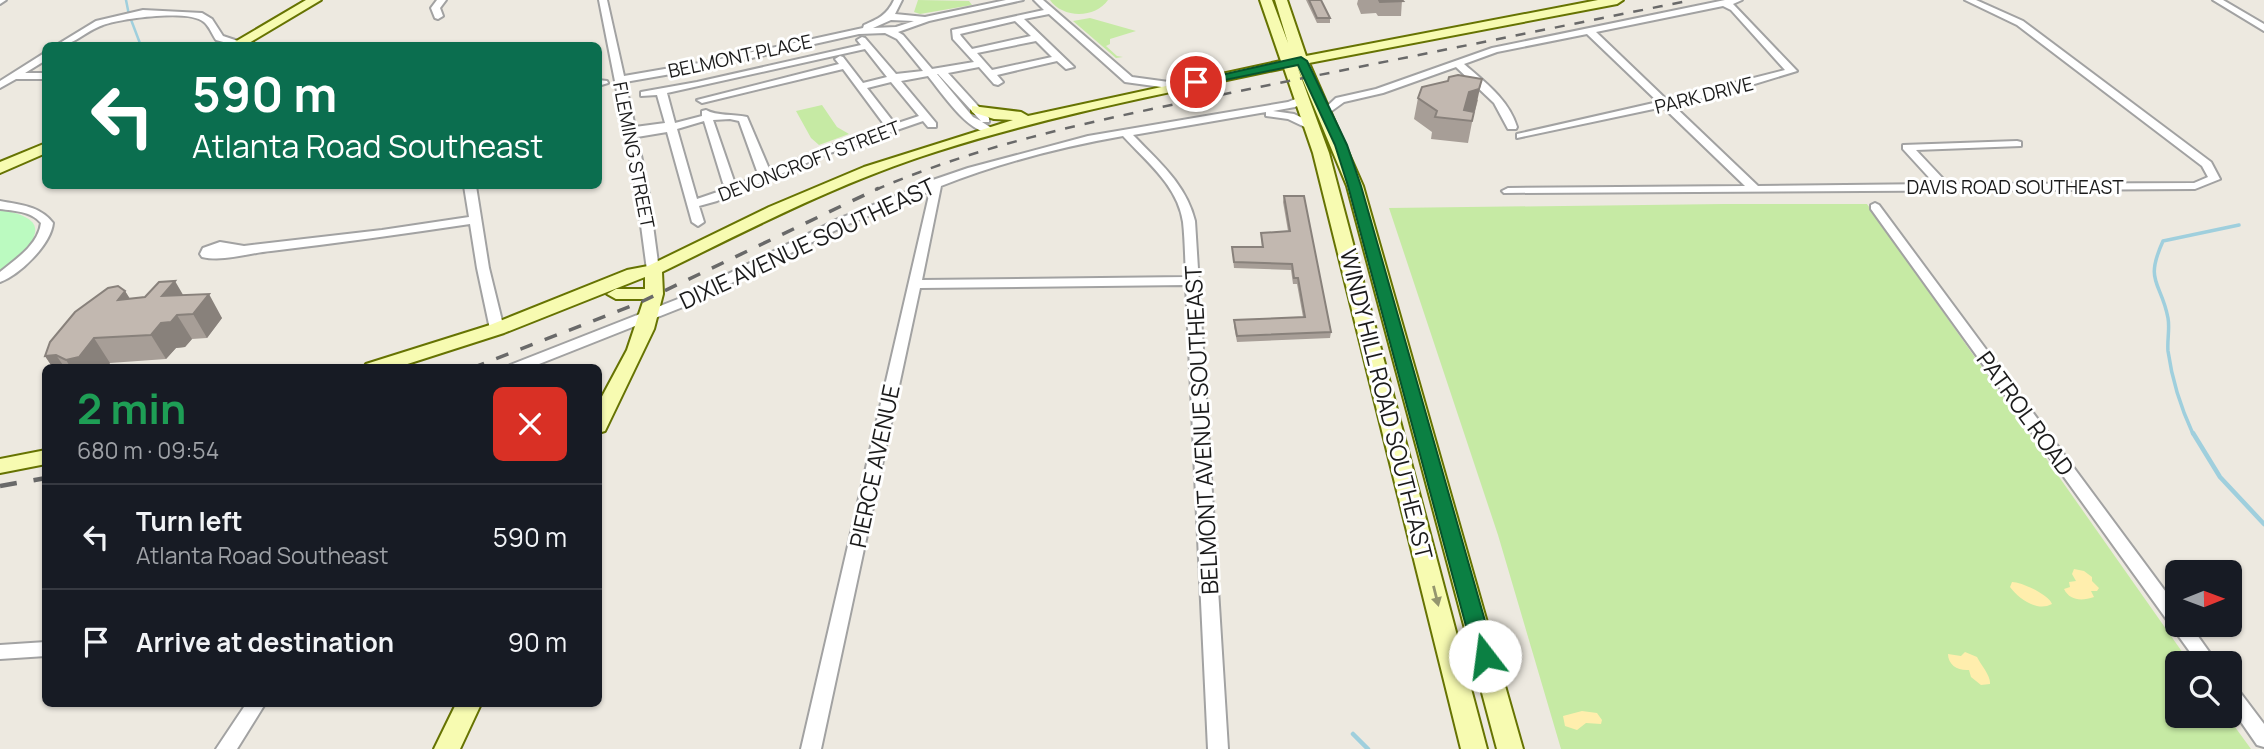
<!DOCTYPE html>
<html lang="en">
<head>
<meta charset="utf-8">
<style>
  :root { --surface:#171b24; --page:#242831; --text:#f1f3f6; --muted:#9ea1a6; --line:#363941 }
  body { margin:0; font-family:Manrope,sans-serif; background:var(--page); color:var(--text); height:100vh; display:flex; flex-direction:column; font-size:26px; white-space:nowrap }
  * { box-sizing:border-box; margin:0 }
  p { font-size:23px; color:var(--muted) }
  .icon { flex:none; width:38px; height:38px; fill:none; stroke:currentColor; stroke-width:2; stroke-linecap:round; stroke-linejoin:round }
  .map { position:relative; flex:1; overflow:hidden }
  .drawer { position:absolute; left:42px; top:364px; width:560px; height:343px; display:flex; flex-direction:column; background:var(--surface); border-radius:10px; box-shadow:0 2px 5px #0004 }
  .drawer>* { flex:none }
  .hud { position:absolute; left:42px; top:42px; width:560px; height:147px; border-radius:10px; box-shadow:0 2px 5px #0004; background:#0b6e4f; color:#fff; overflow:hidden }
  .needle { width:46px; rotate:89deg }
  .tools { position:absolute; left:2165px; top:560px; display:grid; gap:14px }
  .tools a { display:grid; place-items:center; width:77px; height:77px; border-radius:10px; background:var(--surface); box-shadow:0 2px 5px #0004; font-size:35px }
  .pin { position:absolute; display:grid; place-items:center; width:60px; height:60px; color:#fff; margin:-30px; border:4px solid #fff; border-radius:50%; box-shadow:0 2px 7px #0007 }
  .me { position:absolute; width:77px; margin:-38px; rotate:345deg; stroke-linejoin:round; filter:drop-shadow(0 0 5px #0008) }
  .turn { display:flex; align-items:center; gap:24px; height:147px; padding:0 35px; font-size:32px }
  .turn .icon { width:91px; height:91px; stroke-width:2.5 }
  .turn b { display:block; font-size:49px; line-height:60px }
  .round { display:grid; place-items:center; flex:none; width:74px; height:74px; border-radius:10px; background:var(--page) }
  .headline { display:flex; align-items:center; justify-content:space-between; height:119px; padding:0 35px }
  h1 { font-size:42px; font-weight:700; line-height:52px; color:#1e9e55 }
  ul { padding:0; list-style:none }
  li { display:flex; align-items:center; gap:21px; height:105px; padding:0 35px; border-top:2px solid var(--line) }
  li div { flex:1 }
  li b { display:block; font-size:26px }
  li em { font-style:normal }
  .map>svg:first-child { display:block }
  .grass { fill:#c6eaa4 }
  .sand { fill:#ffeead }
  .park { fill:#bbfac0 }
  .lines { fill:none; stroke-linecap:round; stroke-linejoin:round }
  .stream-far2 { stroke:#9fcfdd; stroke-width:2.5 }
  .stream-far1 { stroke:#9fcfdd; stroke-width:3.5 }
  .stream { stroke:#9fcfdd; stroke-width:4.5 }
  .street-casing { stroke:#a2a2a2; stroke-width:4 }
  .secondary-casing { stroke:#667302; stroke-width:4 }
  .street { fill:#fff; fill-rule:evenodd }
  .secondary { fill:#f7fbb1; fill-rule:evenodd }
  .rail-far2 { stroke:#696969; stroke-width:2.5; stroke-dasharray:10 10; stroke-linecap:butt }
  .rail-far1 { stroke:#696969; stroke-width:3.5; stroke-dasharray:13 13; stroke-linecap:butt }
  .rail { stroke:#696969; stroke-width:4.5; stroke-dasharray:17 17; stroke-linecap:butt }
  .wall { fill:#a79e97 }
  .shaded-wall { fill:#88817b }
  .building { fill:#c2b8b0; stroke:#88817b; stroke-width:2 }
  .oneway { fill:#94966e }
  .route { fill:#0b8043; stroke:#07532c; stroke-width:2 }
  .labels { text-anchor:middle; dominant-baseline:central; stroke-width:6; stroke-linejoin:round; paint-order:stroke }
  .far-street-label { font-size:19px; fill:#1b1b1b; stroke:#fff }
  .street-label { font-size:23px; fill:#1b1b1b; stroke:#fff }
</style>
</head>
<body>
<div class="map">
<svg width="2264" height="749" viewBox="0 0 2264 749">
  <rect width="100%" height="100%" fill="#ede9e0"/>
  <path class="grass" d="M918 0 969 1 972 5 920 14 914 12Z
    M1050 0H1108C1095 19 1062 18 1050 0Z
    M1090 18 1136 31 1110 39V44L1106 46 1117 56 1123 57 1116 58 1073 21Z
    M822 105 837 127 849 134 819 145 811 138 796 111Z
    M1724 204H1867L2190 663H2177V716H2227L2251 749H1561L1498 535 1389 208Z"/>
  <path class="sand" d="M2074 569 2084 571 2092 577V581L2099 588 2097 591H2091L2094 597C2082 601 2070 601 2064 589L2070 587 2069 582 2076 581 2072 574Z
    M2012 582C2022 582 2049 595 2052 604 2037 612 2019 599 2010 587Z
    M1965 652 1977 657C1981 665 1991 676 1990 684L1981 685 1971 677 1969 670C1958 671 1948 665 1948 654L1961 656Z
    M1582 711 1597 713 1602 720 1601 724 1586 723 1577 730 1565 726 1563 716Z"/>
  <path class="park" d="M0 210C60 219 32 247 0 271Z"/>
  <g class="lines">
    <path class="stream-far2" d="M126 0 129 15
      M130 17 141 46"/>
    <path class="stream-far1" d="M2193 434C2181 408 2172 380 2168 351 2167 340 2170 329 2168 318 2161 281 2144 283 2163 241L2239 225"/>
    <path class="stream" d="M2193 433 2220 477 2264 524
      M1353 734 1368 749"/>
    <defs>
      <path id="street" d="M0 0H6L0 4Z
        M437 0H446L440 8 443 16 438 19 435 18 431 8Z
        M599 0H607L624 76 711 61 863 28 864 25C878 19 887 15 894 0H902L895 14 925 17 1006 0H1023L929 21 898 32 903 35 932 69 974 62 953 39 952 30 1044 10 1034 0H1043L1132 77 1176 83 1181 86 1176 89 1125 82 1049 14 1024 19 1074 67 1066 69 1057 61 997 75 1003 82 998 85 994 84 979 67 948 73 989 118V122H982L993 129V133C969 135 942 93 928 76L901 81 936 123V127H928L923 121 830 153 717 201 699 206 704 222 698 226 692 222 667 132 637 137 648 188 659 270 653 274 647 270 636 188ZM891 20 914 21 896 27 873 28ZM1015 21 1031 36 972 49 961 36 960 34ZM885 33 897 39 923 71 896 74 865 38 862 37 857 40 861 45 697 82 641 92V96L657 95 665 123 635 127 625 82 711 67 859 34ZM1036 41 1052 57 992 70 977 53ZM865 49 887 77 863 83 843 57 840 56 835 59 839 64 697 100 702 103 843 69 886 127 822 149 770 171 747 117C734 114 716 116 706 110L702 111V116L675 123 667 93ZM937 74H938L981 121 973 117ZM891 82 919 116 895 124 867 88ZM730 119 739 121 757 171 761 175 738 184 734 181 713 120ZM704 121 723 183 729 188 697 199 677 129Z
        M1725 0H1742L1733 4 1797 71 1725 93 1673 105 1758 186 1935 184 1903 149V145L2017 141 2021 142V146L1916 150 1948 184 2194 183 2208 177 2202 166 2017 25 1965 0H1976L2023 21 2211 162 2220 179 2195 189 1504 193 1502 191 1508 188 1745 186 1663 107 1517 138V134L1658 102 1587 34 1497 52 1464 64C1485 82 1509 100 1517 127L1516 129H1508L1494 103 1456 67 1383 93 1344 102 1326 115 1321 112 1336 98 1376 89 1492 48ZM1723 6 1731 10 1785 70 1667 100 1596 32Z
        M2213 0H2223L2264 24V31Z
        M143 10 202 13 212 19 223 36 244 43 238 46 216 40C212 34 209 26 204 22 190 9 121 18 103 25 85 31 74 46 55 46L96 21Z
        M46 52V60L25 73H46V79H16L0 88V81Z
        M598 80 607 81 608 83 598 86Z
        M1303 96 1307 97V101L1295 107 1273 111 1294 114 1317 125V129H1309L1288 119 1266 116V112L1133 135C1158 161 1186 184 1195 221L1228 749H1208L1186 285 920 288 821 749H801L930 191 846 225 688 305 529 368H508L510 365 678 299 838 219 928 183 930 181 968 168 1088 136 1288 102ZM1123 136C1146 161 1178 186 1183 222 1185 240 1185 259 1186 277L922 280 941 186C999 163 1061 147 1123 136Z
        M464 186H476L489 268 504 329 502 332 497 333 490 329 477 268 470 224C404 234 338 243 271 251 248 253 224 262 202 257L200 254 203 248 220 242 244 246 382 230 469 217Z
        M0 201C21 205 40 206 53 223 51 244 20 275 0 282V272C16 259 38 245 41 223 31 211 14 211 0 209Z
        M1875 203 1879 205 2177 607V625H2190L2217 663H2198L1871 209V205Z
        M46 642V656L0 659V645Z
        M2230 684 2236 687 2264 724V747L2257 745 2230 706Z
        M246 704H265L237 749H216Z"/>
      <path id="secondary" d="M306 0H321L244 46H228Z
        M1260 0H1272L1288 43 1275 0H1287L1306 56 1598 0H1623L1617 4 1309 63 1363 186 1523 749H1497L1347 186 1297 66 1329 153 1487 749H1461L1313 153 1284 68C1168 93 1051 115 938 151 842 181 752 228 662 272L663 294 654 329 605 431 598 433V404L627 350 644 299H616L607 294 616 289H645V277L504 333 395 368H364L366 364 490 325 627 270 648 266 769 207 864 167 1013 120 994 119 972 112V106L1021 112 1028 116 1281 61Z
        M46 143V153L0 173V162Z
        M46 450V464L0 473V459Z
        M456 704H481L460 749H434Z"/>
    </defs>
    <use href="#street" class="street-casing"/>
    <use href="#secondary" class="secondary-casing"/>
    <use href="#street" class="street"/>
    <use href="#secondary" class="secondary"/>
    <path class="rail-far2" d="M875 190C998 137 1129 114 1259 87 1404 58 1548 29 1692 0"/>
    <path class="rail-far1" d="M472 368 639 303 879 188"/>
    <path class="rail" d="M0 486 46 478"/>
  </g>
  <path class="wall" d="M1306 0H1321L1330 18V23H1317Z
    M1358 0H1402L1401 16H1378L1376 13 1361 14 1357 4Z
    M1448 81 1478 100 1475 111 1472 112H1474L1468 143 1431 139 1432 132 1414 119 1418 98Z
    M1284 196 1331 332 1330 338 1237 342 1234 326V320L1303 317 1297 284H1293L1291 270 1234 268 1232 247H1262L1261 233 1288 231 1283 202Z
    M125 291 130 299 184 295 222 318 207 338 192 339 185 347 176 348 166 359 110 363 106 368H53L45 356Z"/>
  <path class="shaded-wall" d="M1482 79 1475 111 1465 114 1464 110 1469 92Z
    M175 281 189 305 177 315 192 339 185 347 176 348 166 359 151 335 161 323 162 296Z
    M125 291 140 315 118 300Z
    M209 294 222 318 207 338 193 314Z
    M94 338 110 363 106 368H71L66 360Z
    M56 355 65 368H53L45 356Z"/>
  <path class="building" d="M1309 0H1321L1330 18H1317Z
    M1379 0H1402L1403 1 1380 2Z
    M1458 75 1482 79 1479 89 1469 92 1464 110 1474 112 1472 121 1435 117 1437 111 1418 98 1422 87 1448 81 1449 77Z
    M1284 196H1304L1331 332 1237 336 1234 320 1305 317 1298 278H1294L1292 264 1234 262 1232 247H1263L1261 233 1290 231Z
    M175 281 162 296 209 294 193 314 177 315 171 322 161 323 151 335 94 338 79 357 66 360 56 355 45 356 50 342 75 312 108 288 118 286 125 291 118 300 145 297 159 282Z"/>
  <defs><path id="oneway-solid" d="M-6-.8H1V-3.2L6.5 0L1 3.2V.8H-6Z" transform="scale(1.75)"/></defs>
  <use class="oneway" href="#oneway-solid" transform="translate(1436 596) rotate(76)"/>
  <path class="route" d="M1301 57 1307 61 1347 145 1361 186 1495 656 1492 662 1485 664 1477 662 1474 656 1348 186 1335 145 1298 65 1196 86 1190 82Z"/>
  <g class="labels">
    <g class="far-street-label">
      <text transform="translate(740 56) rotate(-12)">BELMONT PLACE</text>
      <text transform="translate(1704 95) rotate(-14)">PARK DRIVE</text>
      <text transform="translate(634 155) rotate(79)">FLEMING STREET</text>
      <text transform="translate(809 161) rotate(-21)">DEVONCROFT STREET</text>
      <text x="2015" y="187">DAVIS ROAD SOUTHEAST</text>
    </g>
    <g class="street-label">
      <text transform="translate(807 243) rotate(-25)">DIXIE AVENUE SOUTHEAST</text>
      <text transform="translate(1387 404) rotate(76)">WINDY HILL ROAD SOUTHEAST</text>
      <text transform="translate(2026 413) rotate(54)">PATROL ROAD</text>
      <text transform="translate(1201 430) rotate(-93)">BELMONT AVENUE SOUTHEAST</text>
      <text transform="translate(874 466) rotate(-78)">PIERCE AVENUE</text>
    </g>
  </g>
</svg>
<div class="tools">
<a><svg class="needle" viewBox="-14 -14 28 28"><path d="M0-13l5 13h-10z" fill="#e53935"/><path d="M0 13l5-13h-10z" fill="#9ea1a6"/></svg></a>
<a><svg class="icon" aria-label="search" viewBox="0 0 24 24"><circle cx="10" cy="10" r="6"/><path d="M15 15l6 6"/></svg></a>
</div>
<div class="pin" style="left:1196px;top:82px;background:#d93025"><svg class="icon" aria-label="arrive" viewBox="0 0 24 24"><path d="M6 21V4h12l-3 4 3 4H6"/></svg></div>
<svg class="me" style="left:1485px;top:656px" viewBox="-20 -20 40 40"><circle r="19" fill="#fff"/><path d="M0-13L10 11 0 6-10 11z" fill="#0b8043"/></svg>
<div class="hud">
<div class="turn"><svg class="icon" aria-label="left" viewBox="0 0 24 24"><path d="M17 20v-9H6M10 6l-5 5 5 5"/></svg><div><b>590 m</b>Atlanta Road Southeast</div></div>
</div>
<section class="drawer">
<div class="headline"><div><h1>2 min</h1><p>680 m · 09:54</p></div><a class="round" style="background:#d93025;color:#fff"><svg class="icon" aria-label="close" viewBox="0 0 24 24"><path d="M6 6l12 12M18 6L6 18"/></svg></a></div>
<ul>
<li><svg class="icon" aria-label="left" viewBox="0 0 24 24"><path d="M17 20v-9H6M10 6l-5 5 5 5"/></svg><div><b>Turn left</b><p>Atlanta Road Southeast</p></div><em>590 m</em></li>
<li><svg class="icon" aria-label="arrive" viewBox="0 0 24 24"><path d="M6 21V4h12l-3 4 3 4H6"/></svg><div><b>Arrive at destination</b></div><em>90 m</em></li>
</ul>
</section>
</div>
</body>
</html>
